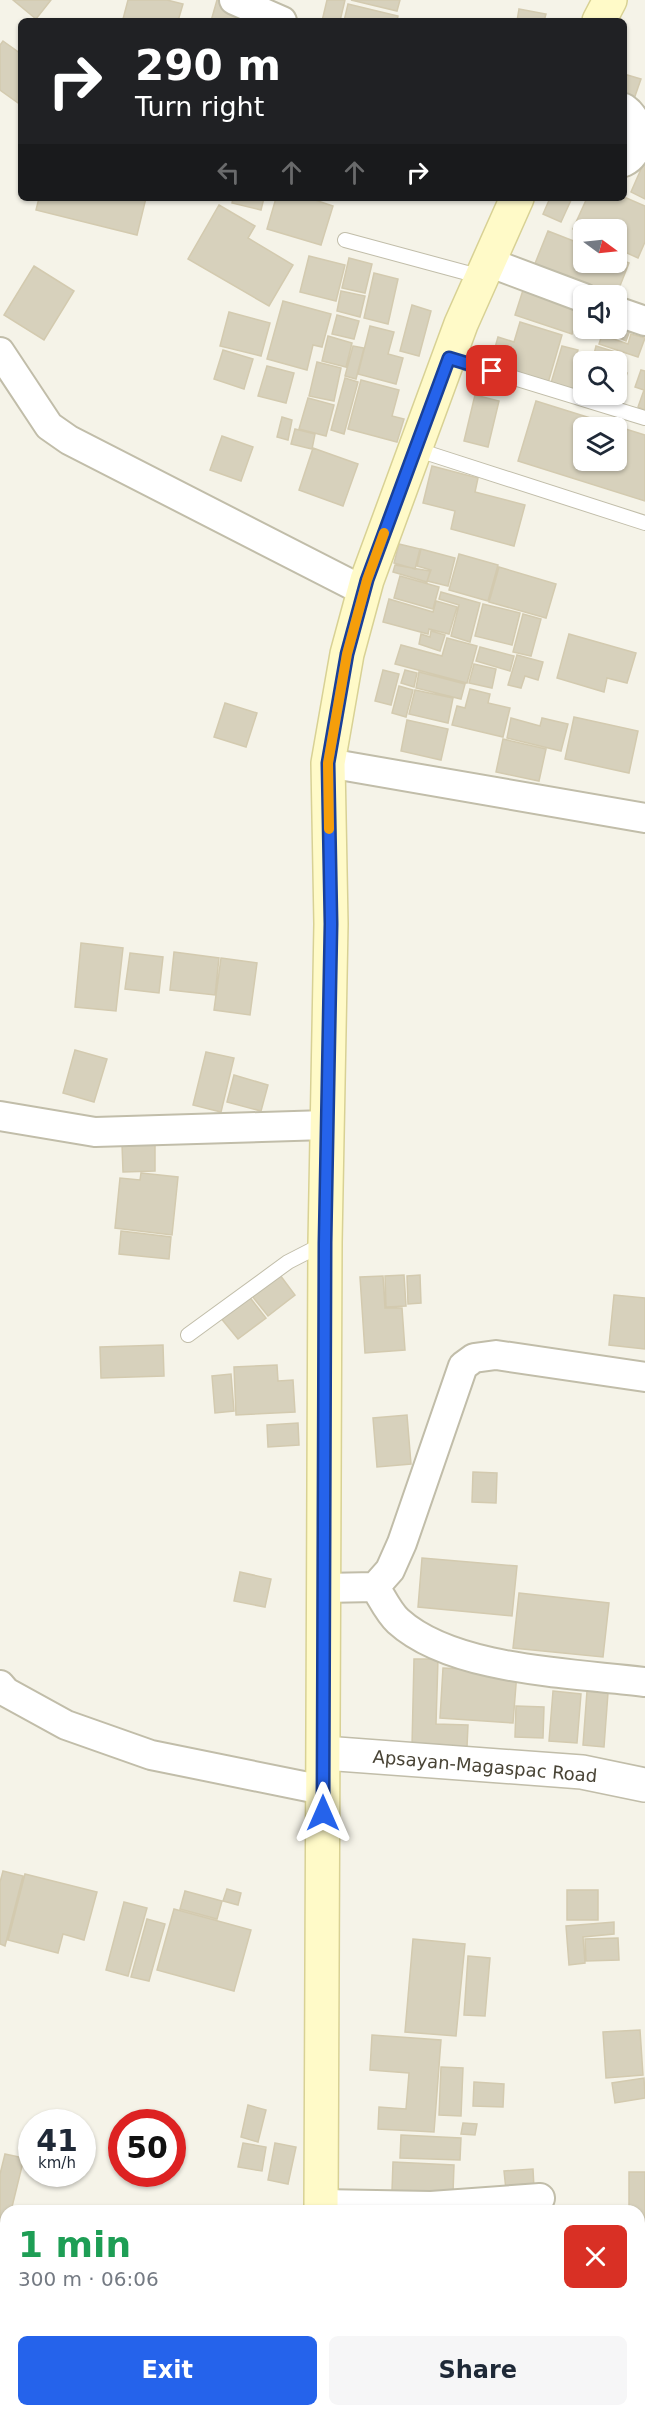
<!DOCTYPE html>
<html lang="en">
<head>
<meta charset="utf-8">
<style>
  :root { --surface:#fff; --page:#f6f6f7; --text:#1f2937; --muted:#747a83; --accent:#2563eb }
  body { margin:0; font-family:"DejaVu Sans",sans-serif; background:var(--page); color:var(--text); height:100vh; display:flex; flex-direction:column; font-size:22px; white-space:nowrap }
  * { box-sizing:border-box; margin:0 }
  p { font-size:20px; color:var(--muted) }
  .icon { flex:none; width:33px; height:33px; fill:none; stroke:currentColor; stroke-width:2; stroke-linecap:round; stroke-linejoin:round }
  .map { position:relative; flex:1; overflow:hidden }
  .side { position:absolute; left:0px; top:2205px; width:645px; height:212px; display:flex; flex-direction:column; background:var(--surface); border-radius:18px 18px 0 0; box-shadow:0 2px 4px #0004 }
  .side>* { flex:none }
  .guide { position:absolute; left:18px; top:18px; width:609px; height:183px; border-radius:9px; box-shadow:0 2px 4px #0004; background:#202124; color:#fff; overflow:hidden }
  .needle { width:39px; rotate:105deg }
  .tools { position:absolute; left:573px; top:219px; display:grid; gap:12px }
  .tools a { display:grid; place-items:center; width:54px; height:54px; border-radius:9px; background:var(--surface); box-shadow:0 2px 4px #0004; font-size:30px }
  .speed { position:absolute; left:18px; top:2109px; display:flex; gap:12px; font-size:30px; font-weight:700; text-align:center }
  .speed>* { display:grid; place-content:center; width:78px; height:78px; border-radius:50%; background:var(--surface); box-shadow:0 2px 4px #0004; line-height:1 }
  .speed small { font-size:15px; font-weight:400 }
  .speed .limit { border:9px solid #d22; background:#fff; color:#111 }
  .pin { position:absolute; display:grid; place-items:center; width:51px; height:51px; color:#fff; margin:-26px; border-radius:12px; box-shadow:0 3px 9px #0006 }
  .me { position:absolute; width:66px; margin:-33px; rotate:0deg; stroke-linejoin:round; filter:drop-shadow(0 0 4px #0008) }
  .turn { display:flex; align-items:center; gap:21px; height:126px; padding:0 18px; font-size:27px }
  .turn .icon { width:78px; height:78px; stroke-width:2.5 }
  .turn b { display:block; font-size:42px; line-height:51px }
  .lanes { display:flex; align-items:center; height:57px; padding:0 18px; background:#0003; justify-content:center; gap:30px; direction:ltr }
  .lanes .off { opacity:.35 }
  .round { display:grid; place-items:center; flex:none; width:63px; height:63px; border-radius:9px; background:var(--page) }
  .summary { display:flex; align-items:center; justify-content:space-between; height:102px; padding:0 18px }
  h1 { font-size:36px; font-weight:800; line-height:45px; color:#1e9e55 }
  .primary-button { display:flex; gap:12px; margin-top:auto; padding:12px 18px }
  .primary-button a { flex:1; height:69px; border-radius:9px; background:var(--accent); color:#fff; font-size:24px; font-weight:800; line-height:69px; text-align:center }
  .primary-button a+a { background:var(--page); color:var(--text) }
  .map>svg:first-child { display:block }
  .building { fill:#d7d1bc; stroke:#d3caaf; stroke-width:1.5; fill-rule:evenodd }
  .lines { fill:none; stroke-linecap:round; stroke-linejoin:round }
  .service-casing { stroke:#c1bda9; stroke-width:16 }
  .minor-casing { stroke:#c1bda9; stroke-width:32 }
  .tertiary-casing { stroke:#c1bda9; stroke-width:36 }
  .secondary-casing { stroke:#d8d194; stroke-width:36 }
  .service { stroke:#fff; stroke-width:14 }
  .minor { stroke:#fff; stroke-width:28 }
  .tertiary { stroke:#fff; stroke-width:33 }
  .secondary { stroke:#fffac8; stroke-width:33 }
  .route-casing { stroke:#184099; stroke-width:15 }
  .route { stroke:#2563eb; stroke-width:10 }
  .slow { stroke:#f59e0b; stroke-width:10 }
  .labels { text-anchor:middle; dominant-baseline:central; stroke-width:6; stroke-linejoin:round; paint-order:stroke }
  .street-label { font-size:18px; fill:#494436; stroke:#fff }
</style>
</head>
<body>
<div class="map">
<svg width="645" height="2416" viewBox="0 0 645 2416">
  <rect width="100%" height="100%" fill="#f5f3e8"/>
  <path class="building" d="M13 0H51L36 19Z
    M128 0H167L183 4 178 21H128L123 19Z
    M217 0 240 5 236 21H211Z
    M327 0H345L340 21H322Z
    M351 0H400L397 11Z
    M348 4 398 16 397 21H344Z
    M519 9 546 14 544 21H517Z
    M3 41 21 54V105L0 90V45Z
    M624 74 641 79 634 99 624 95Z
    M645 160V199L631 192Z
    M624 197 645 206V242L638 258 616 248V230H584V234L573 229 587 198Z
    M39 198H146L137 235 36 210Z
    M233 198H264L261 210 232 203Z
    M276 198H309L333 206 321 245 267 229Z
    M550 198H572L561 222 543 214Z
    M219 205 255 226 248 238 293 265 269 306 188 259Z
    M548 231 584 245V262H616V258L629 263 616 296H607L534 266Z
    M309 256 345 265 336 301 300 292Z
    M349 258 372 264 365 293 342 288Z
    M34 266 74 291 44 340 4 315Z
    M374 273 398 279 388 324 364 318Z
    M525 284 582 303 572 334 515 315Z
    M341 291 365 296 360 317 337 311Z
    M283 301 331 314 322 347 313 345 307 370 267 359Z
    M412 305 431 311 419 356 400 351Z
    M229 312 270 323 261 356 220 346Z
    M337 315 359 321 354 339 332 334Z
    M616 319 634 320 626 341 611 334 613 328H616Z
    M520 322 562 335 548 383 490 365 498 337 514 342Z
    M370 326 394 332 388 354 403 358 396 384 358 374Z
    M631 334 645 338 638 357 599 344 602 335 628 344Z
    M328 336 352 343 346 367 322 361Z
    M353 346 364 348 356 379 345 376Z
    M562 346 578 350 575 361 584 363 580 391 551 383Z
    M596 346 622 354 618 370 627 373 619 402 593 394H616V362H592Z
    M223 350 253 359 244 389 214 379Z
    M317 362 341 368 334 401 309 396Z
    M267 366 294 373 286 403 258 396Z
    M641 370 645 371V410L638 407 644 390 635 387Z
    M345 378 358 382 344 434 331 430Z
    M361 380 399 390 392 416 404 419 397 442 348 429Z
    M475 395 499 401 488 447 464 441Z
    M308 398 334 405 326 436 299 429Z
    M536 401 645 435V501L518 461ZM584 428H616V460H584Z
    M282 417 292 420 288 440 277 437Z
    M295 429 315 434 312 449 291 444Z
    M222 436 253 447 241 481 210 470Z
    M313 448 358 464 343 506 299 490Z
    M432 466 478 478 475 492 525 505 514 546 451 529 455 511 423 503Z
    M399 544 420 549 415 569 394 563Z
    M421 549 455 558 448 586 427 581 431 570 417 566Z
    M459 554 498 565 488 601 449 590Z
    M395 565 430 571 427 582 393 572Z
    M499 567 556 584 546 618 489 602Z
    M400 576 439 587 433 609 394 598Z
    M441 592 480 603 470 642 451 636 459 605 439 599Z
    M389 599 433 612 436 601 457 607 449 634 429 629 428 634 383 622Z
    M483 604 520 613 512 645 475 636Z
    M523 614 541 619 531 656 513 652Z
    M431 631 445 635 440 651 419 644 421 634 430 637Z
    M569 634 636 653 627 683 607 678 604 692 557 678Z
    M447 638 477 646 467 683 395 664 401 645 442 656Z
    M480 647 514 656 510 671 476 661Z
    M517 655 543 662 538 680 525 676 521 688 508 685Z
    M474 664 496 669 492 688 469 683Z
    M383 670 399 674 391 705 375 701Z
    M405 670 417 673 414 687 401 683Z
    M419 672 465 684 461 699 416 688Z
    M399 686 413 690 406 717 392 713Z
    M470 689 490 694 488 703 510 708 503 737 452 725 457 706 465 708Z
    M415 690 453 698 448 723 409 714Z
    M225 703 257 713 246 747 214 737Z
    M574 717 638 731 629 773 565 759Z
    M511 718 540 726 542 718 568 724 561 751 507 738Z
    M407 720 448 729 441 760 401 751Z
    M503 739 546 749 539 781 496 772Z
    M81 943 123 948 116 1011 75 1007Z
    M174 952 219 958 215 995 170 990Z
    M130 953 163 957 159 993 125 989Z
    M221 958 257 963 250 1015 214 1010Z
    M75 1050 107 1059 94 1102 63 1093Z
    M206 1052 234 1058 221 1112 193 1105Z
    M234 1075 268 1085 261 1111 227 1102Z
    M155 1143V1171L123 1172 122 1144Z
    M141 1173 178 1177 172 1235 115 1228 120 1178 140 1180Z
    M121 1231 171 1237 169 1259 119 1254Z
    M280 1275 295 1295 268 1316 252 1296Z
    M404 1275 406 1306 386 1307 385 1276Z
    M420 1275 421 1303 408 1304 407 1276Z
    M383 1276 385 1308H402L405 1350 365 1353 360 1277Z
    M248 1295 266 1318 238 1339 220 1317Z
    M614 1295 645 1298V1349L609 1345Z
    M163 1345 164 1376 101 1378 100 1347Z
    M277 1365 278 1381 293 1380 295 1412 236 1415 234 1367Z
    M231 1374 234 1411 215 1413 212 1376Z
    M407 1415 411 1464 377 1467 373 1418Z
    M298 1423 299 1445 268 1447 267 1425Z
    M473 1472 497 1473 496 1503 472 1502Z
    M422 1558 517 1566 512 1616 418 1607Z
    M240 1572 271 1579 265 1607 234 1601Z
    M519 1593 609 1603 603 1657 513 1648Z
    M414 1659H438L436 1724 468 1725 467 1747 412 1746Z
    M443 1668 517 1672 513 1723 440 1718Z
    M553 1691 581 1694 577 1743 549 1741Z
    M587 1691 608 1693 604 1747 583 1745Z
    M516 1706 544 1707 543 1738 515 1737Z
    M3 1871 23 1876 5 1946 0 1944V1882Z
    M25 1874 97 1892 84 1940 63 1934 58 1953 8 1940Z
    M227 1889 241 1893 238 1905 223 1901Z
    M567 1890H598V1920H567Z
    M185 1891 222 1901 217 1919 180 1909Z
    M124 1902 147 1908 128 1976 106 1970Z
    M174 1909 251 1930 234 1991 157 1970Z
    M147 1919 165 1924 149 1981 131 1977Z
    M614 1922V1934L583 1937 585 1963 569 1965 566 1926Z
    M618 1938 619 1960 586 1961 585 1939Z
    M413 1939 465 1944 456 2036 405 2032Z
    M468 1956 490 1958 485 2016 464 2015Z
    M640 2030 643 2075 606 2078 603 2032Z
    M372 2035 441 2040 434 2132 378 2129 379 2107 406 2109 409 2073 370 2070Z
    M441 2067 463 2068 461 2116 439 2115Z
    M644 2078 645 2098 615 2103 612 2083Z
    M474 2082 504 2084 503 2107 473 2106Z
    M248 2105 266 2110 258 2142 241 2137Z
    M463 2123 477 2124 475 2135 461 2134Z
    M401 2135 461 2138 460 2160 400 2158Z
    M243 2143 266 2147 262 2171 238 2167Z
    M275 2143 296 2147 288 2184 268 2180Z
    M5 2154 24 2158 11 2211H6V2225L0 2223V2174Z
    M393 2162 454 2165 453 2193 392 2191Z
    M533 2169 534 2188 506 2190 504 2171Z
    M629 2172H645V2231H639V2211H629Z
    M0 2239 6 2240V2285L0 2284Z
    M0 2313 6 2314V2357L0 2355Z
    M5 2371 6 2410H18L17 2414 0 2410V2389Z
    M21 2410H65L64 2416H25L20 2415Z
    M86 2410H132L130 2416H84Z
    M245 2410H271V2416H245Z"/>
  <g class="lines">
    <defs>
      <path id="service" d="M345 240 482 277
        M449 358 645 418
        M415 449 645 523
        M188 1335 288 1262 325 1243"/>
      <path id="minor" d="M234 0 282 21
        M624 108C643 121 644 152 624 162
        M488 262 584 298
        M616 311 645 321
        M0 352 49 426 69 440 364 591
        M328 763 645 818
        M0 1116 95 1132 326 1125
        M375 1587C382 1598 389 1613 398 1621 453 1671 573 1673 645 1682
        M323 1588 375 1587 390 1570 402 1543 463 1366 474 1358 496 1355 645 1377
        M0 1685 6 1692 66 1725 151 1755 323 1790
        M321 2204 431 2206 540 2198"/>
      <path id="tertiary" d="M324 1753 582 1772 645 1785"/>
      <path id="secondary" d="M599 21 610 0
        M321 2211 325 1243 331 924 328 763 347 654 367 580 461 324 517 198
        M321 2416V2410"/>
    </defs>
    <use href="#service" class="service-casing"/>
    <use href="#minor" class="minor-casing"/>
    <use href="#tertiary" class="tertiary-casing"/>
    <use href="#secondary" class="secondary-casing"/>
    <use href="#service" class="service"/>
    <use href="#minor" class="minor"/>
    <use href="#tertiary" class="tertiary"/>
    <use href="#secondary" class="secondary"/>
  </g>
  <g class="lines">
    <defs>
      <path id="route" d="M323 1813 325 1243 331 924 328 763 347 654 367 580 449 358 492 371"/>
    </defs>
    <use href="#route" class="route-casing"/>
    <use href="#route" class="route"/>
    <path class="slow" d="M329 829 328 763 347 654 367 580 384 533"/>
  </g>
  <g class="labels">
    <g class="street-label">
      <text transform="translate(485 1766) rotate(5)">Apsayan-Magaspac Road</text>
    </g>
  </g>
</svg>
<div class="tools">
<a><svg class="needle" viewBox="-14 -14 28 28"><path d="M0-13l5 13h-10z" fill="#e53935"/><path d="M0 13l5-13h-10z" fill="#747a83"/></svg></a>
<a><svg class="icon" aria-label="sound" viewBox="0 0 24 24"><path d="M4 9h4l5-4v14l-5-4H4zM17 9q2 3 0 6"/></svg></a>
<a><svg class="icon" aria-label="search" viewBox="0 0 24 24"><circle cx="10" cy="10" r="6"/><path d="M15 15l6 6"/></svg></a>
<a><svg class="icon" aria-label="layers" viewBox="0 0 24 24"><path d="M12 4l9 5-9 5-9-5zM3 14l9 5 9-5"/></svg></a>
</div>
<div class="speed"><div>41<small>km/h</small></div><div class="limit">50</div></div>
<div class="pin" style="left:492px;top:371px;background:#d93025"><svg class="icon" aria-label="arrive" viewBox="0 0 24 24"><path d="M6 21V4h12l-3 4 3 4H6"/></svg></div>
<svg class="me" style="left:323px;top:1813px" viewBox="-20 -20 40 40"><path d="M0-17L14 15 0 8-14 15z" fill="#2563eb" stroke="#fff" stroke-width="4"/></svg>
<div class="guide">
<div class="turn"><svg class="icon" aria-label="right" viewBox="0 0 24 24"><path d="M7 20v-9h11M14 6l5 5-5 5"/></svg><div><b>290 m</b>Turn right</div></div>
<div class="lanes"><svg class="icon off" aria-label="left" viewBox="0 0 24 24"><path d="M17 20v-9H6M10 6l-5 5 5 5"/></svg><svg class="icon off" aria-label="ahead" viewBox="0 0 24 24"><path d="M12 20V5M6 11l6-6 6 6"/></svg><svg class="icon off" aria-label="ahead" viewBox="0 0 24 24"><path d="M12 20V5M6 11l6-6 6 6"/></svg><svg class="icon" aria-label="right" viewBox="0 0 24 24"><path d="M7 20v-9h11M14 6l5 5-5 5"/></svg></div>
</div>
<section class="side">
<div class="summary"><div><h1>1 min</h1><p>300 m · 06:06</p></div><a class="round" style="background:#d93025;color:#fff"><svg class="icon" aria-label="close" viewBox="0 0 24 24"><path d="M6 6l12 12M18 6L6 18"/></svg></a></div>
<div class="primary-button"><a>Exit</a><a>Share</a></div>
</section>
</div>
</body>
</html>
